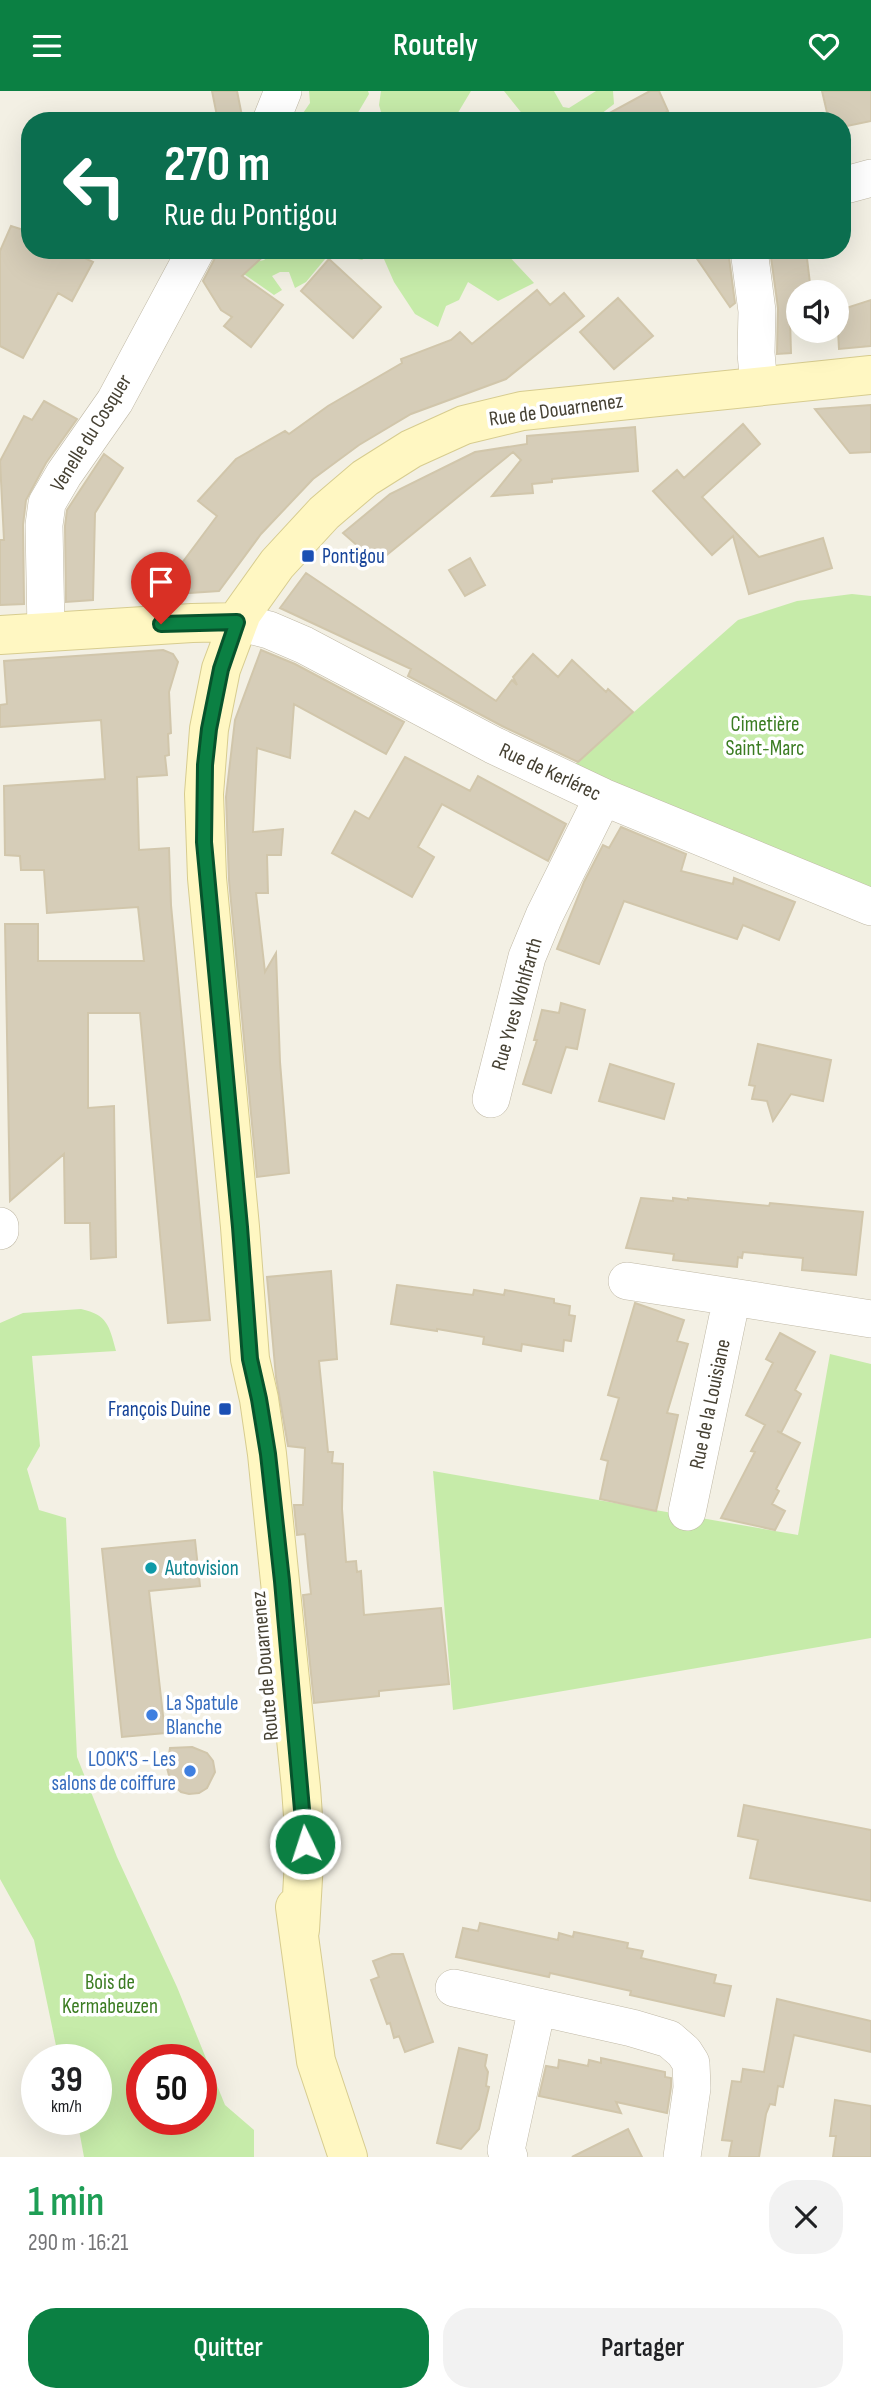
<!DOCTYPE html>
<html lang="fr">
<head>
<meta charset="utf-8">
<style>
  :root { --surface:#fff; --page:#f2f2f2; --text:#202124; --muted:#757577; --accent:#0b8043 }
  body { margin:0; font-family:"Sofia Sans Condensed",sans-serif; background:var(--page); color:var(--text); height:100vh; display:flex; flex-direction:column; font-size:26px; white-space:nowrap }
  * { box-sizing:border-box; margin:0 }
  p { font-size:23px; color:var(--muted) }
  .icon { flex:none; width:38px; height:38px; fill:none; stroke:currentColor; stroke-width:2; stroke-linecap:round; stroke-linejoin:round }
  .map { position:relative; height:2066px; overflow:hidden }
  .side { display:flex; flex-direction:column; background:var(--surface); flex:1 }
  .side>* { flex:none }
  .banner { position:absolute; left:21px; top:21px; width:830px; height:147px; border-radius:28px; box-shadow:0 7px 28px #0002; background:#0b6e4f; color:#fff; overflow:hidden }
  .buttons { position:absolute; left:786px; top:189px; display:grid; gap:14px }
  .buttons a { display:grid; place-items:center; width:63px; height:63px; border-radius:50%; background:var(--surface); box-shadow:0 7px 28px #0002; font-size:35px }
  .speed { position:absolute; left:21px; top:1953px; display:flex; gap:14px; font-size:35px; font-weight:700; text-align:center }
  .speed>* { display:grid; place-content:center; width:91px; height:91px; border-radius:50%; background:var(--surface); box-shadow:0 7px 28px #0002; line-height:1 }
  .speed small { font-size:18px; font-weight:400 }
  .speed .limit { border:10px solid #d22; background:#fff; color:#111 }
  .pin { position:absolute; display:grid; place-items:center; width:60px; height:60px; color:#fff; margin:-72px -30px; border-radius:50% 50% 50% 0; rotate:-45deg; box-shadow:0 0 7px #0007 }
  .pin .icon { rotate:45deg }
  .me { position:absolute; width:77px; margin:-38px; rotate:356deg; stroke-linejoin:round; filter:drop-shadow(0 0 5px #0008) }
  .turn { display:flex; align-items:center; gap:24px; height:147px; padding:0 28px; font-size:32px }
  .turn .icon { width:91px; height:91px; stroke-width:2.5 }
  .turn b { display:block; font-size:49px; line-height:60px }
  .round { display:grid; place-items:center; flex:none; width:74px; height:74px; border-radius:28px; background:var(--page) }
  .summary { display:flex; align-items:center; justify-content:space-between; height:119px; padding:0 28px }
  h1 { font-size:42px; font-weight:600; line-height:52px; color:#1e9e55 }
  .button { display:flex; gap:14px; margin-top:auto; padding:14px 28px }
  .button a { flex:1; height:80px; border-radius:28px; background:var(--accent); color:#fff; font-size:28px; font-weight:600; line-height:80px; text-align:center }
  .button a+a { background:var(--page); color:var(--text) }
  header { display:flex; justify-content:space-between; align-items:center; height:91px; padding:0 28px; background:var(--accent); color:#fff; font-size:32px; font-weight:600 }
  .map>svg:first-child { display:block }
  .green { fill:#c6eba9; fill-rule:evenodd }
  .building { fill:#d6cdb8; stroke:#d1c6ab; stroke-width:2 }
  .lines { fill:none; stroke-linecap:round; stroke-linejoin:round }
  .street-casing { stroke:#c0b9a6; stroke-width:38 }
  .secondary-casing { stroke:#d7cc8f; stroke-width:40 }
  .street { stroke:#fff; stroke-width:37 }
  .secondary { stroke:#fff7c2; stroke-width:38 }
  .route-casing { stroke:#07532c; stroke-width:18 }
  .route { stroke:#0b8043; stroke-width:12 }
  .transit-dot { fill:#1a4fb4; stroke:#fff; stroke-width:2.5 }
  .culture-dot { fill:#0f9aa8; stroke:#fff; stroke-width:2.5 }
  .shop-dot { fill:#3f7fe0; stroke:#fff; stroke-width:2.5 }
  .labels { text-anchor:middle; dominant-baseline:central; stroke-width:7; stroke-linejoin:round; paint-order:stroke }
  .street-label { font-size:21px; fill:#464133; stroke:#fff }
  .transit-label { font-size:21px; fill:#164399; stroke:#fff; text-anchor:start }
  .park-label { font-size:21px; fill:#3b7c22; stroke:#fff }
  .culture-label { font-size:21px; fill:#0d838f; stroke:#fff; text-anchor:start }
  .shop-label { font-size:21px; fill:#366cbe; stroke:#fff; text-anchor:start }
</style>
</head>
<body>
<header><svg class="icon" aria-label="menu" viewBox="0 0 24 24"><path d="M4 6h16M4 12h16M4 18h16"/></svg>Routely<svg class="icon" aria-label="heart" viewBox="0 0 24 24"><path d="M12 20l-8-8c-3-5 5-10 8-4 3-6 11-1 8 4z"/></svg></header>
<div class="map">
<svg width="871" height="2066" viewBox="0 0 871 2066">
  <rect width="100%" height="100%" fill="#f3f0e4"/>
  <path class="green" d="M309 0H368L369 3 353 30H303L301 25 310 12Z
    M381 0H471L456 25 459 30H388L383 28 379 14Z
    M504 0H554L563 16 569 17 596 0H613L614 13 592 30H528Z
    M274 159H375L362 169 330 162 306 191 295 197 289 181H280L272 185 282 199 274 204 234 176 264 169Z
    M380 159H503L534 192 498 210 468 191 459 209 446 215 438 236 415 223 394 191Z
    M852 503 871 505V804L573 675 738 529 797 510Z
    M81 1218C108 1224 109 1235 116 1260L32 1265 40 1355 27 1378 39 1419 66 1427 77 1666 117 1766 177 1896 225 2014 254 2039V2066H84L77 2028H96V1969H59L34 1849 0 1788V1232L23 1222ZM142 1969H201V2028H142Z
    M830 1263 871 1273V1547L453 1619 433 1380 798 1444Z"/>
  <path class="building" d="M212 0H237L243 30H218Z
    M650 0H659L668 20 651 30H595Z
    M822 0H871V30L842 36V30H829Z
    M11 135 30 141V159H68L93 171 72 210 58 202 23 267 0 255V160Z
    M217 159H270L242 185 283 214 251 256 224 235 232 226 221 219 203 190 214 169Z
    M691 159H728L735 212 730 216Z
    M770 159H806L811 201H798V227L790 228 791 262 777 263 778 217Z
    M329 168 381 216 353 247 301 200Z
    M537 199 550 214 564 202 584 225 506 288 411 323 359 354 313 388 261 443 219 500 158 504 217 425 198 410 236 368 285 340 289 343 328 315 402 272 401 268 451 249 460 241 472 253Z
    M618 207 653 245 614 278 580 241Z
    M871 209V255L839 258 837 220Z
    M44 310 77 328 46 372 26 409 23 434 24 513 0 514V449H4L0 370 24 325 32 329Z
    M871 314V361L850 362 815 318Z
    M743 333 760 353 702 406 759 466 823 447 832 477 749 503 733 445 712 464 653 400 677 379 684 387Z
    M635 336 638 380 552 388V391L532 393 533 402 492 405 521 369 513 361 377 472 343 442 390 403 475 361 527 353V345Z
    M104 363 123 377 95 422 93 509 66 511 65 435 67 419Z
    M470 467 485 494 465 505 449 479Z
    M306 482 496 610 512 589 517 594 513 586 533 563 558 586 572 569 606 601 608 598 633 621 578 671 502 635 408 585 411 578 280 517Z
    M163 559 173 563 178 571 169 601 171 642 168 643 169 664 165 665 167 684 137 686 139 759 169 757 171 814 210 1229 168 1232 140 922H88V1017L114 1015 116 1166 91 1168 90 1132H65L64 1063 10 1110 5 833H38V870H144L138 816 47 822 44 779H21L20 765 5 764 4 695 105 688 101 629 0 636V614L7 613 4 570Z
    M261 559 295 573 404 631 386 663 294 613 290 667 257 657 253 741 283 738 281 764H267L268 802H256L265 881 276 862 280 971 289 1082 257 1086 229 789 226 706 235 629Z
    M405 666 470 700 478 685 566 733 548 770 442 713 418 756 434 766 412 806 332 762 355 720 369 728Z
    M621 736 686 763 681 780 733 793 734 787 795 811 779 849 743 834 737 848 624 810 599 873 557 858 584 791 603 754 609 757Z
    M561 912 585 919 577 958 566 956 551 1002 523 993 537 949H534L542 919 559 922Z
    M758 953 831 969 823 1010 791 1003 773 1030 767 1010 752 1008 755 995 749 994Z
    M610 973 674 993 664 1028 599 1010Z
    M641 1107 673 1110V1107L688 1109V1107L769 1115 770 1112 863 1121 856 1184 802 1179 803 1167 743 1161 742 1167 738 1166 737 1176 673 1169 674 1163 626 1157Z
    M331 1180 337 1268 319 1270 328 1361H333L332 1372 343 1373 342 1418 346 1471 356 1470 357 1481 361 1480 364 1524 441 1517 449 1593 379 1600V1605L314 1612 303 1504 311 1503 308 1475 305 1443 297 1444 294 1414H303L305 1357 288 1355 276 1286 267 1186Z
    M397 1194 473 1204 474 1199 504 1204 505 1199 554 1208V1212L570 1215 569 1224 575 1225 571 1250 564 1249 563 1260 522 1253 521 1260 483 1253 484 1246 437 1238V1240L391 1233Z
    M635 1212 684 1229 677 1250 688 1253 667 1322 678 1324 656 1420 600 1408 608 1370 601 1368 619 1307 608 1304Z
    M780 1242 815 1261 795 1299 801 1303 781 1342 777 1340 800 1352 776 1398 779 1400 772 1413 785 1420 775 1439 721 1427 755 1361 751 1360 765 1334 746 1324 773 1272 766 1268Z
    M195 1449 200 1495 149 1500 165 1642 122 1646 102 1458Z
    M192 1656 207 1662 213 1670 215 1681 207 1697 199 1702 189 1703 181 1701 171 1692 167 1677 170 1657Z
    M744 1714 871 1739V1810L750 1787 758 1749 738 1745Z
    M480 1832 558 1849 559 1842 573 1846 574 1841 628 1852 627 1857 643 1860 641 1867 716 1884 714 1892 731 1895 724 1925 630 1904 631 1900 550 1882 549 1886 456 1866 463 1837 478 1840Z
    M392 1863H403L433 1951 405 1961 399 1945 394 1947 390 1932 387 1933 371 1889 379 1886 373 1870Z
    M777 1908 871 1930V1961L794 1944 783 1996 778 1995 775 2014 770 2013 766 2023 759 2066H729L732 2050 722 2049 732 1990 741 1991 743 1978 764 1981Z
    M459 1957 487 1964 485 1975 488 1981 486 1995 489 1996 479 2038 461 2058 437 2052Z
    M601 1967 665 1981V1986L671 1987V1996L667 2022 616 2011 621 2022 539 2005 546 1975 558 1977 559 1969 588 1975 589 1969 601 1972Z
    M835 2009 871 2015V2066H833L836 2045H830Z
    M628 2038 642 2066H572Z"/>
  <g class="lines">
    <defs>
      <path id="street" d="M271 30 283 0
        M842 95 871 87
        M749 159 757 220 756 262 759 295
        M237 531 269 539 304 554 493 654 603 706 871 816
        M46 540 44 434 47 412 64 383 115 310 196 159
        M491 1008 527 866 544 825 603 706
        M0 1135V1140
        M627 1190 732 1206
        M687 1421 732 1206 871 1228
        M454 1897 632 1937 669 1948 684 1961 691 1972 692 1997 682 2066
        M509 2066 506 2059 537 1917"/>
      <path id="secondary" d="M0 544 192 532 237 531
        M295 1816 316 1970 348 2066
        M300 1839 305 1753 301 1697 267 1363 259 1308 250 1268 240 1136 207 787 204 703 209 638 221 578 242 522 277 473 324 422 365 387 411 358 464 334 522 320 871 284"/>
    </defs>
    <use href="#street" class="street-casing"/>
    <use href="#secondary" class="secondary-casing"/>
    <use href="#street" class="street"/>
    <use href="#secondary" class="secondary"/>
  </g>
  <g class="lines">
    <defs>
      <path id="route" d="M161 533 237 531 221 578 209 638 205 674 204 751 240 1136 250 1268 259 1308 268 1363 282 1490 305 1753"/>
    </defs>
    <use href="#route" class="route-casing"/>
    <use href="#route" class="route"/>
  </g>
  <g class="transit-dot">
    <rect x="301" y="458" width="14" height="14" rx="3.5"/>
    <rect x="218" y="1311" width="14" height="14" rx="3.5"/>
  </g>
  <circle class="culture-dot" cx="151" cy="1477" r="7"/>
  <g class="shop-dot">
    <circle cx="152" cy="1624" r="7"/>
    <circle cx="190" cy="1680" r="7"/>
  </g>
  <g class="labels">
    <g class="street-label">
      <text transform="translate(556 319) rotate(-8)">Rue de Douarnenez</text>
      <text transform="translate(91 342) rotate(-58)">Venelle du Cosquer</text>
      <text transform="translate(550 681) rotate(25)">Rue de Kerlérec</text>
      <text transform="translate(517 913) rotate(-74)">Rue Yves Wohlfarth</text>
      <text transform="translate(710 1313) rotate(-78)">Rue de la Louisiane</text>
      <text transform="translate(265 1575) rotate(-95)">Route de Douarnenez</text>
    </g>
    <g class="transit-label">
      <text x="322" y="465">Pontigou</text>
      <text x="211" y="1318" text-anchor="end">François Duine</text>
    </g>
    <g class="park-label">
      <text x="765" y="633">Cimetière<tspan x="765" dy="24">Saint-Marc</tspan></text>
      <text x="110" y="1891">Bois de<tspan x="110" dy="24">Kermabeuzen</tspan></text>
    </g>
    <g class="culture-label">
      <text x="165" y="1477">Autovision</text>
    </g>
    <g class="shop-label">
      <text x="166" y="1612">La Spatule<tspan x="166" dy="24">Blanche</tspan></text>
      <text x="176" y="1668" text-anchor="end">LOOK'S - Les<tspan x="176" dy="24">salons de coiffure</tspan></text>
    </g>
  </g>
</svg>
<div class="buttons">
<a><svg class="icon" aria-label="sound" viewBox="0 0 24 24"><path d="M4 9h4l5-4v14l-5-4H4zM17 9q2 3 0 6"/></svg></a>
</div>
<div class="speed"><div>39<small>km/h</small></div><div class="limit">50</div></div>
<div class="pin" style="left:161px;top:533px;background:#d93025"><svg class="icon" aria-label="arrive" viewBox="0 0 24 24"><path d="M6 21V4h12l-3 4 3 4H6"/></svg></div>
<svg class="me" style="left:305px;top:1753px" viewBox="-20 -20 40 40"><circle r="17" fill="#0b8043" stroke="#fff" stroke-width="3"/><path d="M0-11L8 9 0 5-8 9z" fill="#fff"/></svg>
<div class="banner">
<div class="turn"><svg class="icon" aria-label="left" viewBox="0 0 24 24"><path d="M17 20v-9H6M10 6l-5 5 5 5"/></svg><div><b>270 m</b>Rue du Pontigou</div></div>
</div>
</div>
<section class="side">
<div class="summary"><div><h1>1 min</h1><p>290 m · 16:21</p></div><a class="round"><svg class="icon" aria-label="close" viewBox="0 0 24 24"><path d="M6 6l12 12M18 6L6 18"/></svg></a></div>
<div class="button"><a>Quitter</a><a>Partager</a></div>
</section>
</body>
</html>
